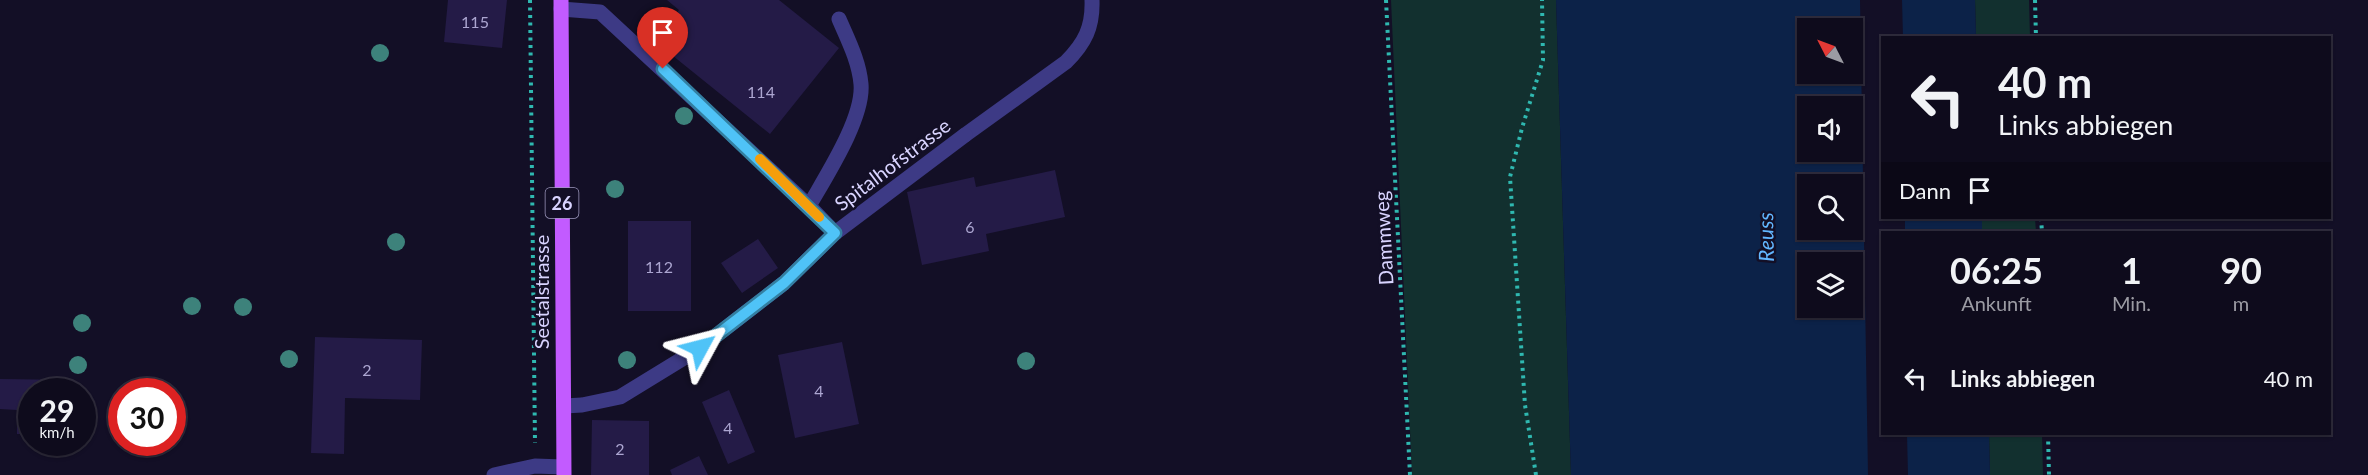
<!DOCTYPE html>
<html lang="de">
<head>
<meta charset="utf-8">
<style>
  :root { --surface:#0e0b1c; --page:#171425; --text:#f1f3f6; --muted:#9b9ba3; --line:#2e2b3b }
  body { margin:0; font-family:Lato,sans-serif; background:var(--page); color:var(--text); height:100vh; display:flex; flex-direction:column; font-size:22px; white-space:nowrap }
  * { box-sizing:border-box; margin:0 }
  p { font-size:20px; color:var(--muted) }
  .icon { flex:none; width:33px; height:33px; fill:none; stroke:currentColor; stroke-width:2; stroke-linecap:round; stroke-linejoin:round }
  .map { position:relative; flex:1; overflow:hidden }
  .sheet { position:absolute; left:1881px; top:231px; width:450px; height:204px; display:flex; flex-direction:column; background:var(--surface); border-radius:0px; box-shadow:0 2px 4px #0004,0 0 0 2px var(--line) }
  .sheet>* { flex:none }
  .banner { position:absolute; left:1881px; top:36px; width:450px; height:183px; border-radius:0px; box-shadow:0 2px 4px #0004,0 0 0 2px var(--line); background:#0e0b1c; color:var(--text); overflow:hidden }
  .needle { width:39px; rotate:312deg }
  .tools { position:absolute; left:1797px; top:18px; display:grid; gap:12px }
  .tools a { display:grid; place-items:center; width:66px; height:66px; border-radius:0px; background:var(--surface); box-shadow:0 2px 4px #0004,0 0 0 2px var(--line); font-size:30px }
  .speed { position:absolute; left:18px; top:378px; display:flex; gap:12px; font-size:30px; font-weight:700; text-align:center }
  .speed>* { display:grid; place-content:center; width:78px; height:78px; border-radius:50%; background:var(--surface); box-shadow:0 2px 4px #0004,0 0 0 2px var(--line); line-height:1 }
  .speed small { font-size:15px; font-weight:400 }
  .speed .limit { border:9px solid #d22; background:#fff; color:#111 }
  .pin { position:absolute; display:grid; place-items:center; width:51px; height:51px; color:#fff; margin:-62px -26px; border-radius:50% 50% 50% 0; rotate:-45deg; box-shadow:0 0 6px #0007 }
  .pin .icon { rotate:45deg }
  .me { position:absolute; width:66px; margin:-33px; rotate:52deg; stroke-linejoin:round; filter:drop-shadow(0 0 4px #0008) }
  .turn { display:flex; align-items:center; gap:21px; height:126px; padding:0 18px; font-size:27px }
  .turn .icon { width:78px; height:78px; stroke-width:2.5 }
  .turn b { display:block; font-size:42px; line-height:51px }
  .then { display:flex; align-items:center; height:57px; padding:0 18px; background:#0003; gap:12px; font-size:22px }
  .eta { display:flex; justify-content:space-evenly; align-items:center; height:102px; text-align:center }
  .eta b { font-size:36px; font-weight:700; line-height:42px }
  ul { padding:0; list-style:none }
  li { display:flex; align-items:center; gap:18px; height:90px; padding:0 18px }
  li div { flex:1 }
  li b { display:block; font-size:22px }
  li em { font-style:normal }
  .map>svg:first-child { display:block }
  .green { fill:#12302f }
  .water { fill:#0c2248; fill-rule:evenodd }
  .building { fill:#241b47 }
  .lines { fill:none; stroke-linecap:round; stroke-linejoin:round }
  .path { stroke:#2fb8b0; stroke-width:4; stroke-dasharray:3 4.5; stroke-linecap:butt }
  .service { stroke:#3d3a85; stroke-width:15 }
  .minor { stroke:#3d3a85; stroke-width:15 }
  .tertiary { stroke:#3d3a85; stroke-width:15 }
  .primary { stroke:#c25bff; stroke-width:15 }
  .tree { fill:#3d827b }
  .route-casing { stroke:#337fa1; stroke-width:15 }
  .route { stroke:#4fc3f7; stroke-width:10 }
  .slow { stroke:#f59e0b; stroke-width:10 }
  .labels { text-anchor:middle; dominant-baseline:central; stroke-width:5; stroke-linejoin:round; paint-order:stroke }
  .number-label { font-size:16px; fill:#aca6d1 }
  .shield { fill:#130f26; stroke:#9e99be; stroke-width:1.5 }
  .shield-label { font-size:18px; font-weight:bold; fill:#d9d4ff }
  .street-label { font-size:20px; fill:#d9d4ff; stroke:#130f26 }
  .water-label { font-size:21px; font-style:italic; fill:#62b6ff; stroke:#130f26 }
</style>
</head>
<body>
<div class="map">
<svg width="2368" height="475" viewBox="0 0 2368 475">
  <rect width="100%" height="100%" fill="#130f26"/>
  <path class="green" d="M1391 0H1556L1571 475H1412Z
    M1975 0H2029L2030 37H1976Z
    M1982 218H2035L2036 232H1982Z
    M1989 434H2042L2043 475H1990Z"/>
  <path class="water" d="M1556 0H1860L1868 475H1571ZM1808 28H1852V74H1808ZM1808 106H1852V152H1808ZM1808 184H1852V230H1808ZM1808 262H1852V308H1808Z
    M1902 0H1975L1976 37H1903Z
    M1905 218H1982V232H1905Z
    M1907 434H1989L1990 475H1908Z"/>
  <path class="building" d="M448 0H507L502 48 444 42Z
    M667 0H779L839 48 770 134 657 43 679 10Z
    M1055 170 1065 217 986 234 989 251 922 265 907 192 974 177 976 187Z
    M628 221H691V311H628Z
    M758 239 778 268 742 293 721 263Z
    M315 337 422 340 420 400 345 398 344 454 311 453Z
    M842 342 859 424 795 438 778 355Z
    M0 379 70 380V392H32V434H17V410L0 409Z
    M729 390 755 452 728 464 702 402Z
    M592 420 649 421V475H591Z
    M699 456 708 475H672L670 470Z"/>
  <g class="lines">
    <path class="path" d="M530 0 535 443
      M1386 0 1410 475
      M2035 0 2036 38
      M2041 218 2042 232
      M2048 434 2049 475
      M1536 475 1525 405 1510 177 1522 128 1543 60 1542 0"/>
    <path class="service" d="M561 9 600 12 809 206 835 233
      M965 135 1066 62C1085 43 1093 27 1092 0
      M809 206C826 176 864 118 861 84 859 61 848 40 839 19"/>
    <path class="minor" d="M564 406 582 405 620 397 700 348 784 283 835 233 965 135"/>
    <path class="tertiary" d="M494 475 535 466 563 467"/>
    <path class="primary" d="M561 0 564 475"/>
  </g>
  <g class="tree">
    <circle cx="380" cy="53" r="9"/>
    <circle cx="684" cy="116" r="9"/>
    <circle cx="615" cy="189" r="9"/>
    <circle cx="396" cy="242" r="9"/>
    <circle cx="192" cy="306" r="9"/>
    <circle cx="243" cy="307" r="9"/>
    <circle cx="82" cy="323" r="9"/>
    <circle cx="289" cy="359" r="9"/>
    <circle cx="627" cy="360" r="9"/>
    <circle cx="1026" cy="361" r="9"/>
    <circle cx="78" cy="365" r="9"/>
  </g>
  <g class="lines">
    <defs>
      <path id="route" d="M663 69 835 233 784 283 700 348"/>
    </defs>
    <use href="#route" class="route-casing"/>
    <use href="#route" class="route"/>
    <path class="slow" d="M760 159 819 217"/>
  </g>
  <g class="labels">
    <g class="number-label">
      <text x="475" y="21">115</text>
      <text x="761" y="91">114</text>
      <text x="970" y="226">6</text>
      <text x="659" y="266">112</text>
      <text x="367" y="369">2</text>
      <text x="819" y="390">4</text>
      <text x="728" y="427">4</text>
      <text x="620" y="448">2</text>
    </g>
    <rect class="shield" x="545.5" y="188" width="33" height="30" rx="4.5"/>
    <g class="shield-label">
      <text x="562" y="203">26</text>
    </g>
    <g class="street-label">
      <text transform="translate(892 164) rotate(-37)">Spitalhofstrasse</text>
      <text transform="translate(1383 238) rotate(-93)">Dammweg</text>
      <text transform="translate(541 292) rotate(-90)">Seetalstrasse</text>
    </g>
    <g class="water-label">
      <text transform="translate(1765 237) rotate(-91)">Reuss</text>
    </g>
  </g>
</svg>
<div class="tools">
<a><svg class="needle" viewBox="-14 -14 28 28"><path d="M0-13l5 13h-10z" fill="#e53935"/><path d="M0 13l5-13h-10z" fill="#9b9ba3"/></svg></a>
<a><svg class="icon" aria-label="sound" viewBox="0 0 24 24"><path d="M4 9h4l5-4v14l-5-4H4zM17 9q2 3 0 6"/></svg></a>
<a><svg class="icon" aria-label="search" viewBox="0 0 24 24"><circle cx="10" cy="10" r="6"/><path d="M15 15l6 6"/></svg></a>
<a><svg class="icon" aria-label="layers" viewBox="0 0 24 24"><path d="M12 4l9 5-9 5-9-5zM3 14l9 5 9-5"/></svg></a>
</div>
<div class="speed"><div>29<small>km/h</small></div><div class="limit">30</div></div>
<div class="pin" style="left:663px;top:69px;background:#d93025"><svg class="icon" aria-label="arrive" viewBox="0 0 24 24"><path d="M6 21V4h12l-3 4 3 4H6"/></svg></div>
<svg class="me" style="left:700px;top:348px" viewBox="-20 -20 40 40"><path d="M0-17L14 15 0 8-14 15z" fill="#4fc3f7" stroke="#fff" stroke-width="4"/></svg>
<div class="banner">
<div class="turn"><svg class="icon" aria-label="left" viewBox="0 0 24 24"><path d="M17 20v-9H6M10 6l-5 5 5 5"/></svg><div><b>40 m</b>Links abbiegen</div></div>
<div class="then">Dann<svg class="icon" aria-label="arrive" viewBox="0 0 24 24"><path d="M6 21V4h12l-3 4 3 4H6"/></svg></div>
</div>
<section class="sheet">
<div class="eta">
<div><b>06:25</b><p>Ankunft</p></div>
<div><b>1</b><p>Min.</p></div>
<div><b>90</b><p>m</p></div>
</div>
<ul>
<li><svg class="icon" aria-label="left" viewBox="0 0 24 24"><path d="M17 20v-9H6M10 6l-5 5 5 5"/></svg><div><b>Links abbiegen</b></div><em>40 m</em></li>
</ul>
</section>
</div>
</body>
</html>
